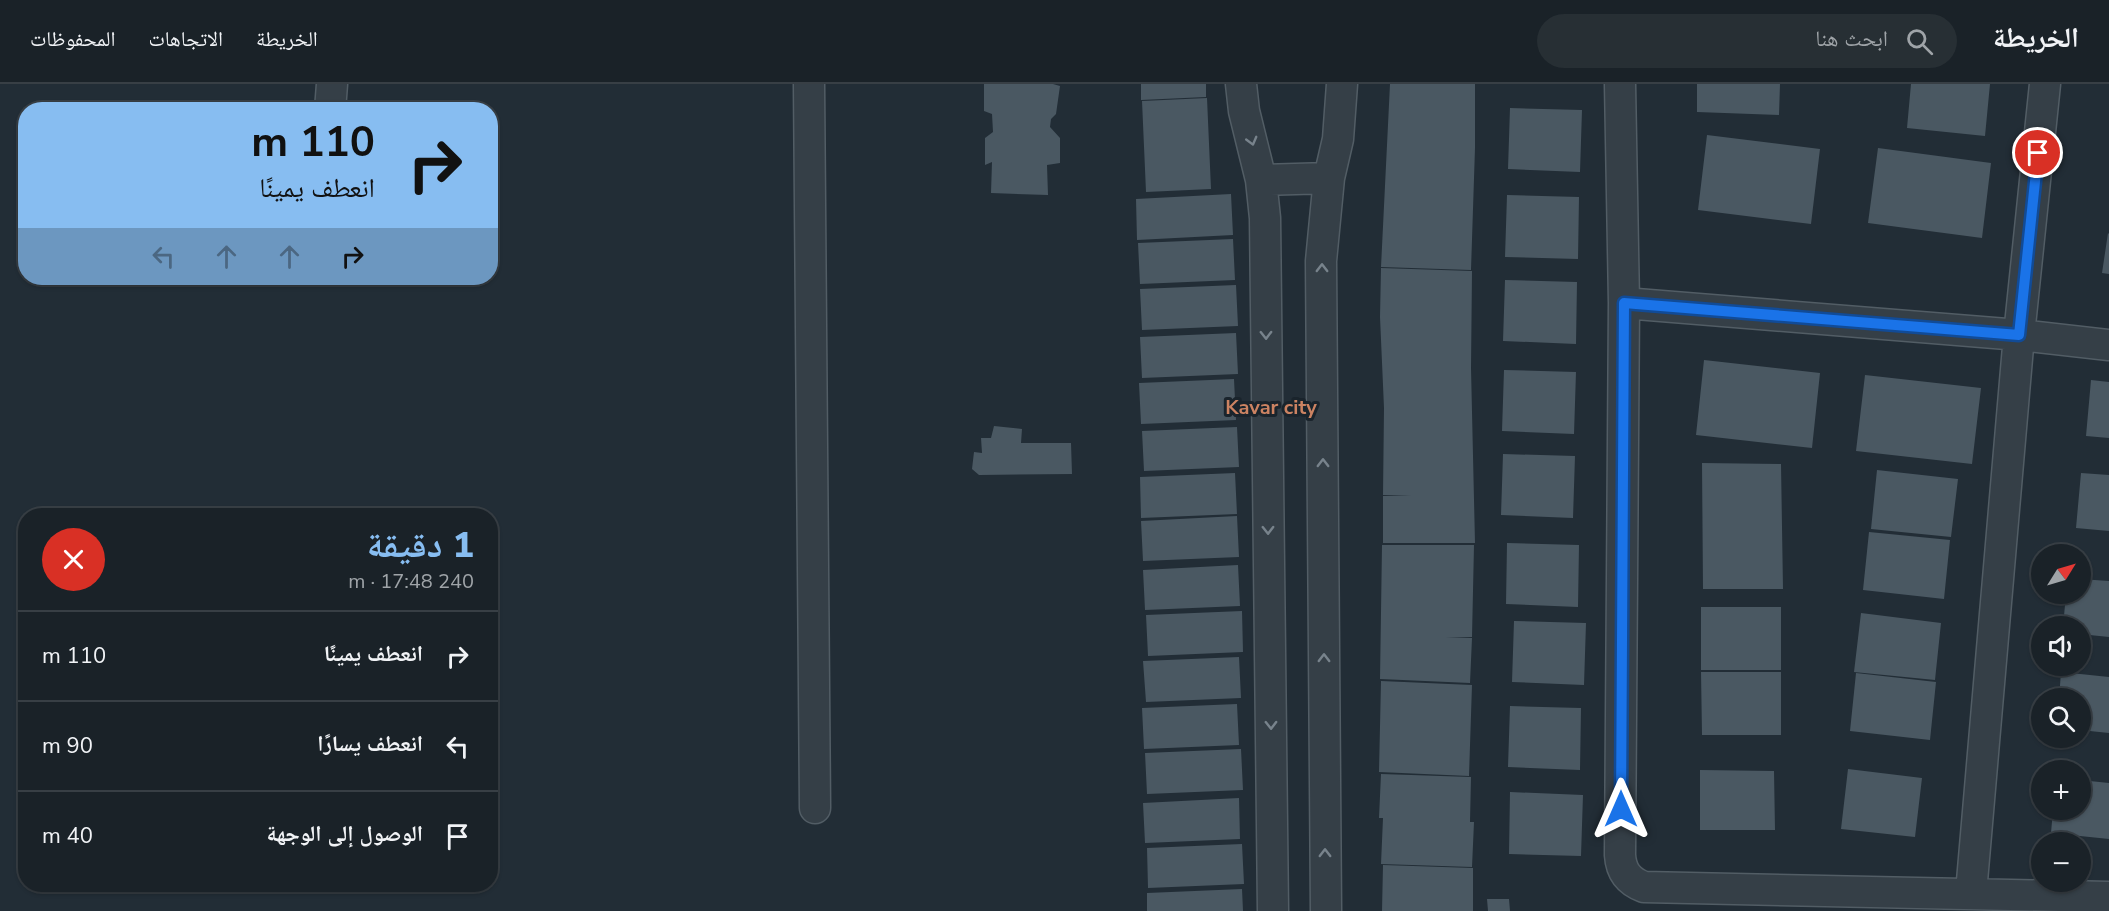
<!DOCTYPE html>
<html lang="ar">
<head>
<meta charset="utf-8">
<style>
  :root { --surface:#1a2228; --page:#272f34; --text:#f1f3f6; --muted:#9fa4a8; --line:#383f45; --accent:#87bdf1 }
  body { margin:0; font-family:"Nunito Sans","Noto Naskh Arabic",sans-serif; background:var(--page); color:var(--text); direction:rtl; height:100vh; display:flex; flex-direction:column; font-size:22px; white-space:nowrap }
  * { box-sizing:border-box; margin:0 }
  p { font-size:20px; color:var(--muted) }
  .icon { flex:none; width:33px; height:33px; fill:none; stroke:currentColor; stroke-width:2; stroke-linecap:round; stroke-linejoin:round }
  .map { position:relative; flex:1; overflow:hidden; direction:ltr }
  .sheet { position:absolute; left:18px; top:424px; width:480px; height:384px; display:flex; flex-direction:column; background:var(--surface); border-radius:24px; box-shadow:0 2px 4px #0004,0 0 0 2px var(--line); direction:rtl }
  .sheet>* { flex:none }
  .top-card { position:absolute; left:18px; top:18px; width:480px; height:183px; border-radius:24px; box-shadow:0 2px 4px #0004,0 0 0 2px var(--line); direction:rtl; background:#87bdf1; color:#111; overflow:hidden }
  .needle { width:39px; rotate:53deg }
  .buttons { position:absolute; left:2031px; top:460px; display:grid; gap:12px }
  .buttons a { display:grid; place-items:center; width:60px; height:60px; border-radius:50%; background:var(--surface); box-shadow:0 2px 4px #0004,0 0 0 2px var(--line); font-size:30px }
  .pin { position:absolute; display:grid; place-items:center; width:51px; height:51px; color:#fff; margin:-26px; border:3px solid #fff; border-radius:50%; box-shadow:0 2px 6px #0007 }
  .me { position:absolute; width:66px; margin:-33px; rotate:0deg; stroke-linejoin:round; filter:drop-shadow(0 0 4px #0008) }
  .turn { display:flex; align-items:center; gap:21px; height:126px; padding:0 24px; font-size:27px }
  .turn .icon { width:78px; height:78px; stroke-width:2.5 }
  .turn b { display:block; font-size:42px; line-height:51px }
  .lanes { display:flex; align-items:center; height:57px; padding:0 24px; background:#0003; justify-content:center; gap:30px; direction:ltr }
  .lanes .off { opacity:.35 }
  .round { display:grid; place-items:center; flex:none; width:63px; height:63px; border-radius:32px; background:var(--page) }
  .headline { display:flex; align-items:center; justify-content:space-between; height:102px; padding:0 24px }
  h1 { font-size:36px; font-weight:800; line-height:45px; color:var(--accent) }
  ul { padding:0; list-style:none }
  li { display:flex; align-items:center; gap:18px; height:90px; padding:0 24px; border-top:2px solid var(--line) }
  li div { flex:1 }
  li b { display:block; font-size:22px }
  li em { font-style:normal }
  header { display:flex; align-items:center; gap:36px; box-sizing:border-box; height:84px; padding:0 30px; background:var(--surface); border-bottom:2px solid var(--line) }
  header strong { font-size:28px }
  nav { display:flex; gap:33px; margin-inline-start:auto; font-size:21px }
  .search { width:420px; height:54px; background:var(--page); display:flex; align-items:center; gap:15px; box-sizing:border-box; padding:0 21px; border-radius:33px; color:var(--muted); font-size:22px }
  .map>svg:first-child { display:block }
  .building { fill:#4a5862 }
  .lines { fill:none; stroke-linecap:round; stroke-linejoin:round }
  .minor-casing { stroke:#525d65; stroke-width:33 }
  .minor { stroke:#353f47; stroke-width:30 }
  .oneway { stroke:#78838c }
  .route-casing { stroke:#114b97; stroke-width:15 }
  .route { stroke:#1a73e8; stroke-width:10 }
  .labels { text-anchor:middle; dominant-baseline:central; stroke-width:6; stroke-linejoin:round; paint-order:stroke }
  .neighbourhood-label { font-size:20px; font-weight:bold; fill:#cc8362; stroke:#1a242c }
</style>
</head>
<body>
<header>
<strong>الخريطة</strong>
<div class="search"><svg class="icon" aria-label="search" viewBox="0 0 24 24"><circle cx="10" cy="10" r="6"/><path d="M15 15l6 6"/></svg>ابحث هنا</div>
<nav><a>الخريطة</a><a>الاتجاهات</a><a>المحفوظات</a></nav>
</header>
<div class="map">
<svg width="2109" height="827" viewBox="0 0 2109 827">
  <rect width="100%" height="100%" fill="#222d36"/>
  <path class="building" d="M984 0H1053L1060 2 1056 30 1051 35 1050 43 1060 54V79L1047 81 1048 111 991 109 992 78 985 81V54L993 48 992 30 984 27Z
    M1141 0H1206V13L1141 16Z
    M1390 0H1475V64L1471 186 1381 183Z
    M1697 0H1780L1779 31 1697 28Z
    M1911 0H1990L1985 52 1907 44Z
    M1207 14 1211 105 1146 108 1142 17Z
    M1510 24 1582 26 1580 88 1508 85Z
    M1707 51 1820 65 1811 140 1698 126Z
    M1878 64 1991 79 1982 154 1868 139Z
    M1231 110 1233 151 1137 156 1136 115Z
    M1507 111 1579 113 1578 175 1505 173Z
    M2108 149 2109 150V190L2102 189Z
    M1233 155 1235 196 1140 200 1138 159Z
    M1381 184 1472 187 1471 284 1475 459H1383V412L1411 411H1383L1384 324 1380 233Z
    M1505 196 1577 198 1576 260 1503 257Z
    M1236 201 1238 242 1142 246 1140 205Z
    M1236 249 1238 290 1142 294 1140 253Z
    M1704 276 1820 289 1812 364 1696 351Z
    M1504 286 1576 288 1574 350 1502 347Z
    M1865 291 1981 304 1972 380 1856 367Z
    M1234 295 1236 336 1141 340 1139 299Z
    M2091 296 2109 298V354L2086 352Z
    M994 342 1022 345 1021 359H1071L1072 390 979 391 972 385 974 368 982 369 981 354H991Z
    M1237 343 1239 383 1144 387 1142 347Z
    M1503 370 1575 372 1573 434 1501 431Z
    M1702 379 1781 380 1783 505H1703Z
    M1877 386 1958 395 1951 453 1871 445Z
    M1235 389 1237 430 1141 434 1140 393Z
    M2081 389 2109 391V447L2076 444Z
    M1237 432 1239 473 1143 477 1141 437Z
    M1869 448 1950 456 1944 515 1863 506Z
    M1507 459 1579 461 1578 523 1506 520Z
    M1382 461H1474L1472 553H1446L1472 554 1470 599 1380 595Z
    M1238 481 1240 522 1145 526 1143 486Z
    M2080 495 2109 497V553L2080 550V543H2063L2066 510H2080Z
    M1701 523H1781V586H1701Z
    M1242 527 1243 568 1148 572 1146 531Z
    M1861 529 1941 539 1935 596 1854 588Z
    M1514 537 1586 539 1584 601 1512 598Z
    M1239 573 1241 614 1146 618 1143 577Z
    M1701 588H1781V651H1702Z
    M2061 588 2109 593V649L2080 646V615H2059Z
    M1856 589 1936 598 1930 656 1850 647Z
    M1381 597 1472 601 1469 692 1379 688Z
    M1237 620 1239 661 1144 665 1142 624Z
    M1510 622 1581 624 1580 686 1508 683Z
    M1241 665 1243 706 1147 710 1145 669Z
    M1848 685 1922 694 1915 753 1841 745Z
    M1700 686 1774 687 1775 746H1700Z
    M1381 690 1471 693 1470 738H1474L1472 783 1381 780 1383 734H1379Z
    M2080 696 2109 699V755L2051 749 2053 726H2080Z
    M1510 708 1583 711 1581 772 1509 770Z
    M1239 714 1240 755 1145 759 1143 719Z
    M1242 760 1244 800 1148 804 1147 764Z
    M1383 781 1473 784V827H1382Z
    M1242 805 1243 827H1147V809Z
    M1487 815H1509L1510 827H1488Z"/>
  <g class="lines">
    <defs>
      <path id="minor" d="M809 0 815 724
        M1241 0 1244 27 1261 96 1265 134 1273 827
        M1620 0 1624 219 1620 771C1621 787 1628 797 1644 803L2109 813
        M330 26 332 0
        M1261 96 1329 94
        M1624 219 2019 251 2109 261
        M1971 809 2019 251 2045 0
        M1326 827 1321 177 1329 94 1338 55 1342 0"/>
    </defs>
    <use href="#minor" class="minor-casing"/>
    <use href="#minor" class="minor"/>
  </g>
  <defs><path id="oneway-chevron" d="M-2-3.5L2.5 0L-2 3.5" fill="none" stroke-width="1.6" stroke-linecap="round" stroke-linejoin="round" transform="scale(1.5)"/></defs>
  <g class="oneway">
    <use href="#oneway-chevron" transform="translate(1252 57) rotate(75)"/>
    <use href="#oneway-chevron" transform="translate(1322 184) rotate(-90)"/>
    <use href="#oneway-chevron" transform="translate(1266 251) rotate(89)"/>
    <use href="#oneway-chevron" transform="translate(1323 379) rotate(-90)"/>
    <use href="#oneway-chevron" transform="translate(1268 446) rotate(89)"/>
    <use href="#oneway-chevron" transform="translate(1324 574) rotate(-90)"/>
    <use href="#oneway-chevron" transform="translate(1271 641) rotate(89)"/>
    <use href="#oneway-chevron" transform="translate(1325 769) rotate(-90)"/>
  </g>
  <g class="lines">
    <defs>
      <path id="route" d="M1621 725 1624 219 2019 251 2038 69"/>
    </defs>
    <use href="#route" class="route-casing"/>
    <use href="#route" class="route"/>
  </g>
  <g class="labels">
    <g class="neighbourhood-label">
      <text x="1271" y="323">Kavar city</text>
    </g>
  </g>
</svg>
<div class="buttons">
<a><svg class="needle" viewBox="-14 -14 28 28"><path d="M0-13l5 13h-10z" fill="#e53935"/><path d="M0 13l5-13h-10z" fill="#9fa4a8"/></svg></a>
<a><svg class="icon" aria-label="sound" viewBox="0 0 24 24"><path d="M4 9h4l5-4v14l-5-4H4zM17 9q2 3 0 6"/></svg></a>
<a><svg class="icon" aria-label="search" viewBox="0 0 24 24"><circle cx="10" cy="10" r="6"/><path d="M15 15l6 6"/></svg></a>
<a>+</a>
<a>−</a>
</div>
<div class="pin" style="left:2038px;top:69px;background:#d93025"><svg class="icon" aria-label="arrive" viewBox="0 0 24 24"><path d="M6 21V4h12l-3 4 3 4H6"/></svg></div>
<svg class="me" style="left:1621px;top:725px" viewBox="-20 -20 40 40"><path d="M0-17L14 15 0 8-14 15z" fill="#1a73e8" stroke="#fff" stroke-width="4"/></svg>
<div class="top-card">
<div class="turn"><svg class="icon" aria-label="right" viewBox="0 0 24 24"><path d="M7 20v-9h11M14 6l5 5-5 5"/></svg><div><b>110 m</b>انعطف يمينًا</div></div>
<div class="lanes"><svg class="icon off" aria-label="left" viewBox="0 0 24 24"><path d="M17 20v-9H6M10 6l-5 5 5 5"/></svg><svg class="icon off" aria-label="ahead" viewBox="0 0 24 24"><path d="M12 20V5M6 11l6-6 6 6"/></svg><svg class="icon off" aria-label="ahead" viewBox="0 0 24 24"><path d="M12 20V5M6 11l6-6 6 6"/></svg><svg class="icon" aria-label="right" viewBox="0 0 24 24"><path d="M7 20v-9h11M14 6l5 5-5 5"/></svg></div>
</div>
<section class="sheet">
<div class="headline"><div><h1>1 دقيقة</h1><p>240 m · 17:48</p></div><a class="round" style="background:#d93025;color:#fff"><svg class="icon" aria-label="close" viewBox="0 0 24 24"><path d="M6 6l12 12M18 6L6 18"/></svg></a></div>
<ul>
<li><svg class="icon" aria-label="right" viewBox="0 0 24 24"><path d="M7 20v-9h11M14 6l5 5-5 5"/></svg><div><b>انعطف يمينًا</b></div><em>110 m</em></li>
<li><svg class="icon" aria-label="left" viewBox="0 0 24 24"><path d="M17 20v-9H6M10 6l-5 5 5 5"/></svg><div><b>انعطف يسارًا</b></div><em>90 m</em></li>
<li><svg class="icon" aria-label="arrive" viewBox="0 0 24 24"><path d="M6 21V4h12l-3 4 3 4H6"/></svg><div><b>الوصول إلى الوجهة</b></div><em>40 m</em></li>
</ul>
</section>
</div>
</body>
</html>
